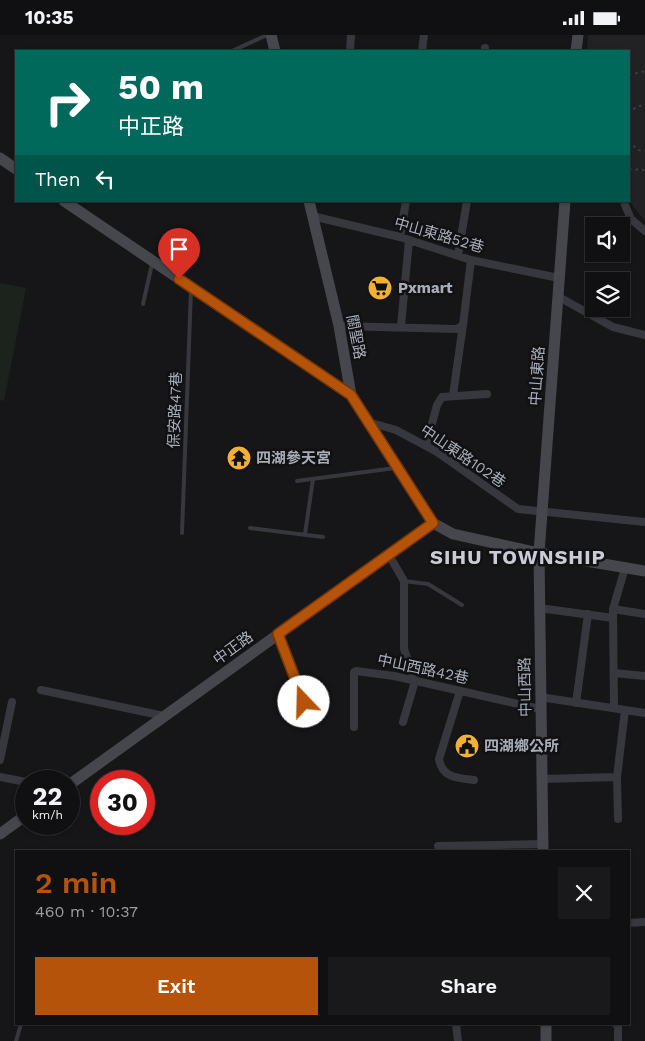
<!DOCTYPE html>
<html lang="en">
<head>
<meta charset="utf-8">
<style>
  :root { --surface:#101012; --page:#19191b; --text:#f1f3f6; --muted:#9c9d9f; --line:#303032; --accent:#b45309 }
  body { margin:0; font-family:"Work Sans","Noto Sans TC",sans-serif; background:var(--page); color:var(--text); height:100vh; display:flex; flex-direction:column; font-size:19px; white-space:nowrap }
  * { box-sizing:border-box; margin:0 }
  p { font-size:16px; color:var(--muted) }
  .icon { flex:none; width:28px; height:28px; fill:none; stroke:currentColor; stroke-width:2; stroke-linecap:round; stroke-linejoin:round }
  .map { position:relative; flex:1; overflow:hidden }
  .details { position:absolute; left:15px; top:815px; width:615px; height:175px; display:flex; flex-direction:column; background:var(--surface); border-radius:0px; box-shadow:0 1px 4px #0004,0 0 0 1px var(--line) }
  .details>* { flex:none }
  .top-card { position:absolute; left:15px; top:15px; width:615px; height:152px; border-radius:0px; box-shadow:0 1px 4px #0004,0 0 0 1px var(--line); background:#00695c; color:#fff; overflow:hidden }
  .buttons { position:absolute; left:585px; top:182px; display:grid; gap:10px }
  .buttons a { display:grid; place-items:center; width:45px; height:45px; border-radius:0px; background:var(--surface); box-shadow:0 1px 4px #0004,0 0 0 1px var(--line); font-size:25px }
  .speed { position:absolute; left:15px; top:735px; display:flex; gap:10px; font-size:25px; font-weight:700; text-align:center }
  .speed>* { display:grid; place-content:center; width:65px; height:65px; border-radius:50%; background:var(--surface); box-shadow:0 1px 4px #0004,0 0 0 1px var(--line); line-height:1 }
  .speed small { font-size:12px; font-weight:400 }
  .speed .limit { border:8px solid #d22; background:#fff; color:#111 }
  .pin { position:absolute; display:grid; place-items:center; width:42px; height:42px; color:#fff; margin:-51px -21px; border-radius:50% 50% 50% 0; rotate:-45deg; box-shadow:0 0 5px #0007 }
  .pin .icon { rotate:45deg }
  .me { position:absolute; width:55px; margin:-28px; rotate:339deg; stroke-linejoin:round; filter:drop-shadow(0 0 4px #0008) }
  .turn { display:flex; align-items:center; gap:18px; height:105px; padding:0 20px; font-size:22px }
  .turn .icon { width:65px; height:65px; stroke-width:2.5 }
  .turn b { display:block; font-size:35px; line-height:42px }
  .then { display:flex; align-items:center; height:48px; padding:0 20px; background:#0003; gap:10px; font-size:19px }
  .round { display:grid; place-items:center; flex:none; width:52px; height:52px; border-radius:0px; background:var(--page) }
  .head { display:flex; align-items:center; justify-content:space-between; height:85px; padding:0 20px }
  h1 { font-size:30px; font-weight:600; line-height:38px; color:var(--accent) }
  .cta { display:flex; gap:10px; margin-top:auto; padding:10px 20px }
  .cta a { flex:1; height:58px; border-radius:0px; background:var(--accent); color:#fff; font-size:20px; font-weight:600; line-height:58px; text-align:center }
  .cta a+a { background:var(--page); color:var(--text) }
  .status { display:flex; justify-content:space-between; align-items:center; height:35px; padding:0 25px; background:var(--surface); direction:ltr }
  .status svg { height:14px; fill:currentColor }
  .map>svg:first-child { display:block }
  .built { fill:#222225 }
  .green { fill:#1c231d }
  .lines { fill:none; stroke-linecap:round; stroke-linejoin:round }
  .path { stroke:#3d3f44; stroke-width:2; stroke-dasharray:2.5 4; stroke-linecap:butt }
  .lane { stroke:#37383d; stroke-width:4 }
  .street { stroke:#37383d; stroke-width:8 }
  .secondary { stroke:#45474d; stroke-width:11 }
  .route-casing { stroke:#753606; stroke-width:12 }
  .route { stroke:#b45309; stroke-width:9 }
  .labels { text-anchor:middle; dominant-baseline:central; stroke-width:5; stroke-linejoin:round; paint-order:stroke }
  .street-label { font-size:15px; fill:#a8adb8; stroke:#111113 }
  .poi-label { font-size:15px; font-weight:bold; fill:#a8adb8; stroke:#111113; text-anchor:start }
  .district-label { font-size:20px; font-weight:bold; letter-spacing:1px; fill:#c9ccd4; stroke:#111113 }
</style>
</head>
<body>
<div class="status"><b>10:35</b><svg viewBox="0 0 49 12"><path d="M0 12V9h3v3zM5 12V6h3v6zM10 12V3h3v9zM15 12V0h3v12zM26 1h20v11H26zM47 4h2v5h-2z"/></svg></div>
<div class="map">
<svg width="645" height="1006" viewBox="0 0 645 1006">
  <rect width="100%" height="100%" fill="#161618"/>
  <path class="built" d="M588 0H645V186L629 166V16H587Z"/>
  <path class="green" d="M0 248 26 253 4 366 0 365Z"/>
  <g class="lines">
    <path class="path" d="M629 40 645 36
      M629 79 633 74 645 69
      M629 106 638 115 645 116
      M629 134 645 135"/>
    <path class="lane" d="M232 16 267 0
      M143 269 152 229
      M297 446 395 433
      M250 493 323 502
      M182 498 191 255
      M305 499 313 444
      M404 546 428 549 462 570
      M16 1006 21 989"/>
    <path class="street" d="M350 16 351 0
      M422 16 424 0
      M485 16V13
      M625 170 631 184 645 196
      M312 181 400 202 471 225 559 243
      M400 202 406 166
      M458 220 467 166
      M557 261 613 292 645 300
      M339 291 457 294 463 290 471 225
      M401 291 409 205
      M453 360 463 290
      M368 387 396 395 437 417 518 474 645 487
      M426 411 437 370 442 362 487 359
      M389 520 404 546V614L415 646 403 687
      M539 573 613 583
      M613 574 625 533
      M278 599 304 667
      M614 638 645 641
      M41 655 164 681
      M460 656 439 724C442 743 458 743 474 745
      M540 662 645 678
      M576 668 588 579
      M614 673 613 574 645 579
      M354 692V637L356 636 394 641 540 674
      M0 725 12 667
      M0 742 26 747
      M541 744 617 742
      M618 784 617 742 625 675
      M438 811 543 809
      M629 888 645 887
      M456 989 458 1006
      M616 989 618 992V1006"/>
    <path class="secondary" d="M271 0 275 16
      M576 16 578 0
      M0 123 16 134
      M64 166 351 360
      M309 166 339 291 351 360 433 488 453 499 539 518 645 536
      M69 750 433 488
      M0 799 26 780
      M543 816 539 518 565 166
      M546 989V1006"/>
  </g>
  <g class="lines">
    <defs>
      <path id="route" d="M179 244 351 360 433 488 278 599 304 667"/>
    </defs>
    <use href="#route" class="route-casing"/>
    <use href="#route" class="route"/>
  </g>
  <defs>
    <symbol id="supermarket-disc" viewBox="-11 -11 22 22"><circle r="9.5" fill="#f2b134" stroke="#111113"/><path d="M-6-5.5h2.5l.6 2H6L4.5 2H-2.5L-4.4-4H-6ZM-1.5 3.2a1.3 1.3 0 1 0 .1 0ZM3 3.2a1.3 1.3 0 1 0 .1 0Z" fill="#111"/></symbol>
    <symbol id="temple-disc" viewBox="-11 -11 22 22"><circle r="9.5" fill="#f2b134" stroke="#111113"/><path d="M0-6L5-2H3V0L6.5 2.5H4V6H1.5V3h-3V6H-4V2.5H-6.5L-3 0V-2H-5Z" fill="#111"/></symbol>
    <symbol id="civic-disc" viewBox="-11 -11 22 22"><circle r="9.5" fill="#f2b134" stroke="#111113"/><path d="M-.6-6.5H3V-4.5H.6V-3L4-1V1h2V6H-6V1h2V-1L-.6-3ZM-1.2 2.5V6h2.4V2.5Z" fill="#111"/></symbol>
  </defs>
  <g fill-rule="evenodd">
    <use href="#supermarket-disc" x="366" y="239" width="28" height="28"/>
    <use href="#temple-disc" x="225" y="409" width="28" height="28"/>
    <use href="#civic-disc" x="453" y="697" width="28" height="28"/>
  </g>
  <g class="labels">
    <g class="street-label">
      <text transform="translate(439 200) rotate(16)">中山東路52巷</text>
      <text transform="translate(356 302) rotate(79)">關聖路</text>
      <text transform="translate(537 341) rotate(-86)">中山東路</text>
      <text transform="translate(175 375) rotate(-88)">保安路47巷</text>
      <text transform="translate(463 421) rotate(34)">中山東路102巷</text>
      <text transform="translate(233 613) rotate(-36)">中正路</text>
      <text transform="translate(423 634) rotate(12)">中山西路42巷</text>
      <text transform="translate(525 652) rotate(-91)">中山西路</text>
    </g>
    <g class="poi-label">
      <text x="398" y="253">Pxmart</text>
      <text x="256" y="423">四湖參天宮</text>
      <text x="484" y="711">四湖鄉公所</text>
    </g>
    <g class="district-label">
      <text x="518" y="522">SIHU TOWNSHIP</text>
    </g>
  </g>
</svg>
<div class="buttons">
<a><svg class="icon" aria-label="sound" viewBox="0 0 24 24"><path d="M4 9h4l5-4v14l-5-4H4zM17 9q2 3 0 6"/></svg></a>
<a><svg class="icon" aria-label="layers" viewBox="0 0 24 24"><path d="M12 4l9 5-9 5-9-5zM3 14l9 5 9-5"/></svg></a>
</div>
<div class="speed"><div>22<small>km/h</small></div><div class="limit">30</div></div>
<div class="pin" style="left:179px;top:244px;background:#d93025"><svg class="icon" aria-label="arrive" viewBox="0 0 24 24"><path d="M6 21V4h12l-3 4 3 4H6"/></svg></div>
<svg class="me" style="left:304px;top:667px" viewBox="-20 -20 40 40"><circle r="19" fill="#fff"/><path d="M0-13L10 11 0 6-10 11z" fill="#b45309"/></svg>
<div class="top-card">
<div class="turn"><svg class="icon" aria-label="right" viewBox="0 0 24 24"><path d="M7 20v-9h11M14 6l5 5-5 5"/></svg><div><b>50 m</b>中正路</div></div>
<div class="then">Then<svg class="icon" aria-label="left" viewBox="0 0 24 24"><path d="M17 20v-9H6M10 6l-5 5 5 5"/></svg></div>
</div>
<section class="details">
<div class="head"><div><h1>2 min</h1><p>460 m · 10:37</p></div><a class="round"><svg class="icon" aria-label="close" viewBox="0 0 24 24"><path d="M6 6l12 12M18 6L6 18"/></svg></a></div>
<div class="cta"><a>Exit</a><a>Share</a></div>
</section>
</div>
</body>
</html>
